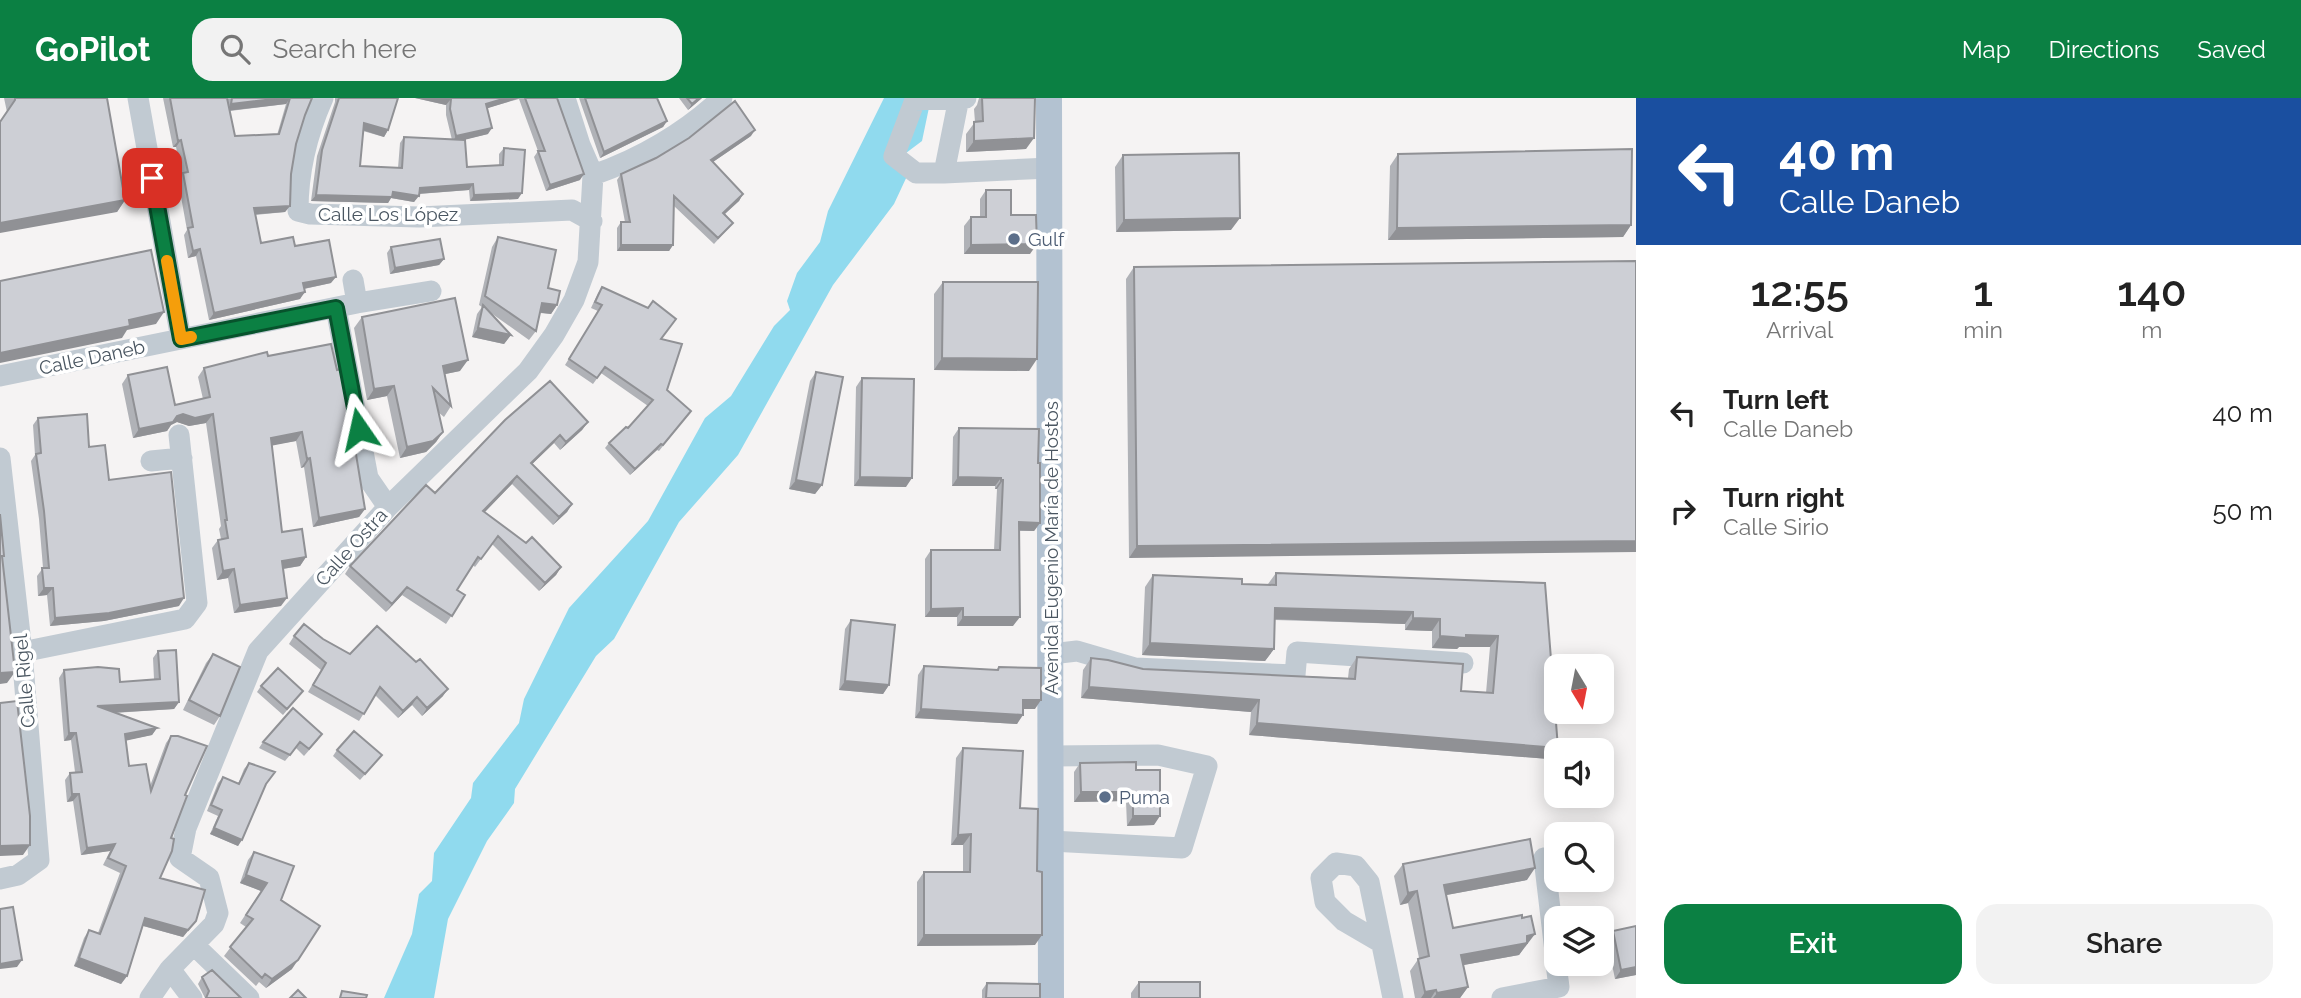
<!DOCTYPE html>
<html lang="en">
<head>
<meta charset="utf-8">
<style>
  :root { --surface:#fff; --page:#f2f2f2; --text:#222; --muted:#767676; --accent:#0b8043 }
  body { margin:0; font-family:Raleway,sans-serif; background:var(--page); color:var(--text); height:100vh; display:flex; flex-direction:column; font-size:26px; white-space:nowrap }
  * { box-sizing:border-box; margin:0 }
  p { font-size:23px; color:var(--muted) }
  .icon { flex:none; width:38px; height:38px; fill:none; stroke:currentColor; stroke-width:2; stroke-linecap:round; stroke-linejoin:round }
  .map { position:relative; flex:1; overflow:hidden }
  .drawer { display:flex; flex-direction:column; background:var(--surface); width:665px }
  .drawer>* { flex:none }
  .banner { background:#1a4fa0; color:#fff; overflow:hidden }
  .needle { width:46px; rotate:170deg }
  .buttons { position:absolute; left:1544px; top:556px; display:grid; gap:14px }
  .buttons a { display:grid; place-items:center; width:70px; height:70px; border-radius:14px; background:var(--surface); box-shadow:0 4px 18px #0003; font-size:35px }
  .pin { position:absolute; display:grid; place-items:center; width:60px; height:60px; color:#fff; margin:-30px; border-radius:14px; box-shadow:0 4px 10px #0006 }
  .me { position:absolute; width:77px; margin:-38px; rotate:349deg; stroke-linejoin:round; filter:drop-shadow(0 0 5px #0008) }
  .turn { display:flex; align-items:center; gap:24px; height:147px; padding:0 28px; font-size:32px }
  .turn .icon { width:91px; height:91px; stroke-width:2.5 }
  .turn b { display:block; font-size:49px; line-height:60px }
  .eta { display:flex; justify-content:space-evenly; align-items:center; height:119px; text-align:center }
  .eta b { font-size:42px; font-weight:600; line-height:49px }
  .button { display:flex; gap:14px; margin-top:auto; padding:14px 28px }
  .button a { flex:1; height:80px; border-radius:21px; background:var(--accent); color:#fff; font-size:28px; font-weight:600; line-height:80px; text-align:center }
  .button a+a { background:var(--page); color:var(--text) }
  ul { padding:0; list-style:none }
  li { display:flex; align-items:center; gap:21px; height:98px; padding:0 28px }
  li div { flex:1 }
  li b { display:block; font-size:26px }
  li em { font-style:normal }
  header { display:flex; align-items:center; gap:42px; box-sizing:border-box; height:98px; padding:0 35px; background:var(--accent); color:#fff }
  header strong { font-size:33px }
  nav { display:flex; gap:38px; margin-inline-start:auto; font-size:24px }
  .search { width:490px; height:63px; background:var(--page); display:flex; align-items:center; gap:18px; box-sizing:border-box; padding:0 24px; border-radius:21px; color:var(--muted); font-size:26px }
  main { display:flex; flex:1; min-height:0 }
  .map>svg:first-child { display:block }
  .water { fill:#90daee }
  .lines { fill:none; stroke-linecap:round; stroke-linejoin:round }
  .minor { stroke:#c1cad2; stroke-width:21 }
  .major { stroke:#b3c2d1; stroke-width:26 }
  .wall { fill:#b0b2b7; fill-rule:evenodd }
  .shaded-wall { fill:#909195 }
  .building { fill:#cdcfd5; stroke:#909195; stroke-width:2 }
  .route-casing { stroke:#07532c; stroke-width:18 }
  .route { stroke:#0b8043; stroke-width:12 }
  .slow { stroke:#f59e0b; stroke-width:12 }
  .service-dot { fill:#5c6f8a; stroke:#fff; stroke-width:2.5 }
  .labels { text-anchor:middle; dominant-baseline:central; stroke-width:7; stroke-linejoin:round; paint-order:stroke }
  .street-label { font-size:19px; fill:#4a5661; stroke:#fff }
  .service-label { font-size:19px; fill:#4e5e75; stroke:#fff; text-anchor:start }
</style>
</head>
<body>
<header>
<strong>GoPilot</strong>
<div class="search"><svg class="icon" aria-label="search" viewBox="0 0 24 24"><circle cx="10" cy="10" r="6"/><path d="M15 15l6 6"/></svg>Search here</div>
<nav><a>Map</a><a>Directions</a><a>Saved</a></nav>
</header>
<main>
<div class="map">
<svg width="1636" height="900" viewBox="0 0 1636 900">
  <rect width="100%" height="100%" fill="#f5f3f3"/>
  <path class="water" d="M884 0H931L922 43 906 55 908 76 894 106 833 187 738 357 679 424 614 541 596 558 515 691 514 705 487 743 448 821 434 900H384L412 836 419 796 432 783 434 755 471 700 473 685 519 625 524 601 569 510 648 423 705 320 731 298 774 228 790 212 787 203 797 175 820 144 828 113Z"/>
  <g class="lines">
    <path class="minor" d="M138 0 181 241
      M323 0C307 36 298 74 298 113L310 116 419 119 572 112 592 123
      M966 0H959L944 75 1050 70
      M944 75H916L894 58 915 2 959 0
      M593 77C640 61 686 34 722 0
      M353 182 357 205
      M336 210 368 380 388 409
      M0 278 357 205 431 193
      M0 360 22 554 39 762 18 777 0 781
      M151 363 182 360
      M22 554 185 521 197 505 179 337
      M1051 556 1077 553 1135 570 1295 577 1297 554 1463 565
      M1051 743 1182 750 1207 668 1158 657 1051 658
      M1544 760 1556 862
      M1380 844 1344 823 1325 804 1321 780 1336 765 1356 768 1369 784 1393 900
      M194 847 249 900
      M150 900 170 871
      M192 900 170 871 214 826 218 815 209 780 180 760 186 730 258 553 388 409 528 273 554 237 574 202 588 164 593 77 580 47 565 0
      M1502 900 1559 889 1556 866"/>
    <path class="major" d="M1049 0 1051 900"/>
  </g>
  <path class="wall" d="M4 0H107L125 102 117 114 7 14Z
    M163 0H227L228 3V0H312L305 17 296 46 291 76 290 108 285 114 255 117 261 145 295 148 331 185 304 191 300 201 209 222 196 158 188 160 184 137 187 132 178 82 182 76 176 49H173ZM286 6 277 37 235 38 230 13Z
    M335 0H398L388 32 384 39 363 33 360 68 398 70 400 45 404 39 452 42 446 17V7L415 0H557L580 82 546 93 534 59 538 53 519 1 487 10 488 36 462 42 467 69 499 67V56L504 50 518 101 470 103 469 92 419 96 414 104 391 100 388 105 311 103 317 58 335 4Z
    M579 0H657L667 23 663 29 600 60Z
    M679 0H702L688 12Z
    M979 0H1035L1026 51 966 54V36L975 24 974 11 977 7Z
    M751 38 713 64 743 96 739 103 725 116 733 125 714 146 674 108 673 147 669 153H617V130L621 124H625L617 82 621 76Z
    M1398 56 1631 127 1623 139 1388 142 1390 68Z
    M1123 57 1231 132 1116 134 1115 69Z
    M986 92 1011 117 1030 156H964V128L971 119H980V101Z
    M498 139 548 190 557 207 551 216 540 215 536 233 529 242 491 215 511 237 504 246 472 239 477 216 482 209 479 207 492 149Z
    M391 149 444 161 439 167 390 176 387 155Z
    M1636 163 1129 460 1126 181 1134 169Z
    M943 184 1029 273 934 272V196Z
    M602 189 662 241 667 292 691 313 659 353 657 352 630 377 605 350 609 345 628 330 648 308 601 275 593 286 565 267 598 213 591 210 598 195Z
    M362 219 460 273 445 276 451 308 444 319 438 314 443 334 436 344 426 354 400 360 387 298 367 302 354 230Z
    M268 258 365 411 359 419 313 429 304 369 301 370 296 343 271 347 282 434 306 459 300 468 283 471 281 508 234 515 228 480 217 482 212 450 218 442 221 441 219 431 221 428 206 325 189 328 177 324 171 327 167 333 133 340 122 286 128 277 175 307 203 301 198 279 204 270Z
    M816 274 822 387 815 396 789 391 810 283Z
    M862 280 906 389 854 388 856 289Z
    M38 320 89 349 109 382 179 508 104 523 50 528 47 497 38 498 37 478 43 470 39 421 31 363 35 357 33 327Z
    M588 324 582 332 560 352 554 345 532 366 572 406 567 414 553 427 512 386 485 414 526 445 561 469 556 477 539 493 492 446 475 469 473 467 457 492 465 497 446 526 402 497 386 514 345 476 350 468 435 395Z
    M959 330 1038 365 1040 425 1034 433H1019L1013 528H957V519H925V461L931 452H994L997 391H995V388H952L953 339Z
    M1276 475 1545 485 1549 661 1249 637 1251 614 1081 600 1083 572 1091 560 1143 571 1348 580 1349 571 1357 559 1461 593 1486 595 1490 549H1459L1457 551 1432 550V533L1405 532V526L1275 522 1274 551 1265 563 1142 557 1145 489 1153 477 1242 486H1268Z
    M851 522 889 587 883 596 839 592 845 531Z
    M294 538 323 541 350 556 443 598 422 618 412 607 398 620 375 597 359 623 308 594 321 572 289 546Z
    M158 553 179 604 174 611 114 615 157 630 152 637 126 642 129 668 150 688 166 645 171 638 185 697 160 780 196 823 183 839 143 828 127 878 121 886 74 868 84 840 89 832 98 835 120 775 103 767 110 753 81 757 73 703 67 704 65 682 70 675 75 674 71 642 64 643 59 580 64 572 120 584 154 581 153 560Z
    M213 556 220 618 214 627 183 612 206 565Z
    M924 568 996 572 999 569 1035 611H1023L1017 626 915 620 918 577Z
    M261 588 303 593 283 617 257 594Z
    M318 642 304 658 296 650 285 663 259 650 263 644Z
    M963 650 1020 710 1035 847 917 848V784L924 774H963V747H951L956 660Z
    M337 652 377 663 360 682 333 658Z
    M249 665 265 687 238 748 210 736 218 718 207 713 218 685 223 679 238 686 244 671Z
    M1080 665 1136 672 1154 727 1127 728 1126 703 1074 704V674Z
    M254 754 281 802 292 871 266 890 259 884 256 888 224 858 246 829 240 825 261 793 240 785 248 762Z
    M1403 766 1527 782 1446 797 1453 830 1526 848H1525L1519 857 1463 867 1468 889 1460 900H1415L1410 873 1419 860 1408 805 1400 807 1394 778Z
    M1613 833 1636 877 1615 881 1607 842Z
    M202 879 241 900H205L198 886Z
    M1139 884 1200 900H1131V895Z
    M987 885 1040 900H982V892Z"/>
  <path class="shaded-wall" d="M283 0H290L286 6 226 13 231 6Z
    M415 0H446L451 1 446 7Z
    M506 0H520L482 12 486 6Z
    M699 0H702L688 12 692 6Z
    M667 23 663 29 600 60 604 54Z
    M364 25 388 32 384 39 359 31Z
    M492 30 488 36 452 45 456 38Z
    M755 32 751 38 707 68 711 62Z
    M1034 40 1026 51 966 54 974 43Z
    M181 42 176 49H173L178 43Z
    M584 76 580 82 546 93 550 87Z
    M473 86 469 92 416 96 420 90Z
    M393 94 419 98 414 104 391 100 388 105 311 103 316 97Z
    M522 95 518 101 470 103 474 97Z
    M743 96 739 103 719 121 723 115Z
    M125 102 117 114 0 135V125Z
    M290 108 285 114 249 117 254 110Z
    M1240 120 1231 132 1116 134 1124 122Z
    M1631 127 1623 139 1388 142 1397 130Z
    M1037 146 1030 156H964L971 147Z
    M621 147H673L669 153H617Z
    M200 151 196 158 188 160 193 153Z
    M444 161 439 167 390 176 395 170Z
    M336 179 331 185 298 192 303 185Z
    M305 194 300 201 209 222 214 215Z
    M542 205 557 207 551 216 535 214Z
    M164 214 156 226 127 232 122 240 0 265V255L129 222Z
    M478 230 511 237 504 246 472 239Z
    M942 260 1037 261 1029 273 934 272Z
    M468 262 460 273 436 278 443 268Z
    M394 288 387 298 367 302 374 291Z
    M183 316H213L206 325 189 328 177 324 171 327 167 333 133 340 139 331Z
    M588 324 582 332 560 352 566 344Z
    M302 334 296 343 265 349 271 340Z
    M443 334 436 344 426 354 400 360 407 349Z
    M560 337 554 345 525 373 531 365Z
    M661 346 657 352 630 377 635 371Z
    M310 360 304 369 301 370 307 361Z
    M517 378 512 386 478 421 483 413Z
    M860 379 912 380 906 389 854 388Z
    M958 379 1001 380 995 388H952Z
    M796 382 822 387 815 396 789 391Z
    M1001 382H1003L997 391H995Z
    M572 406 567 414 553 427 559 419Z
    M365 411 359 419 313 429 319 420Z
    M1019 424 1040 425 1034 433 1013 432Z
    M1636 443V454L1129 460 1137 448Z
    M306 459 300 468 276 472 282 463Z
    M561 469 556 477 539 493 545 485Z
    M234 471 228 480 217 482 223 473Z
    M407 489 402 497 386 514 392 506Z
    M44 490H53L47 497 38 498Z
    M184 500 179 508 104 523 50 528 55 520Z
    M287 500 281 508 234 515 240 507Z
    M963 510 957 519H925L931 511Z
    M1275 510 1413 514 1405 526 1267 521Z
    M963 519H1020L1013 528H957Z
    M1413 520 1440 521 1432 533 1405 532Z
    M1466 537 1498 538 1490 549H1459L1457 551 1432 550 1440 538Z
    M1150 545 1274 551 1265 563 1142 557Z
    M15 574 7 585 0 586V575Z
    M845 583 889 587 883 596 839 592Z
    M1089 589 1259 602 1251 614 1081 600Z
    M448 591 443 598 422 618 427 610Z
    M417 599 412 607 398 620 403 613Z
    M1023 602H1041L1035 611H1017Z
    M179 604 174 611 92 616 97 608Z
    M921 611 1023 617 1017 626 915 620Z
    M1257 625 1558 650 1549 661 1249 637Z
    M157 630 152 637 120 644 125 636Z
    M69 635H76L71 642 64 643Z
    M1081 694H1133L1126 703 1074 704Z
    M72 696H79L73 703 67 704Z
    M1133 718H1160L1154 727 1127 728Z
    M214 730 242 742 238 748 210 736Z
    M971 736 963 747H951L958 737Z
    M115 746 110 753 81 757 87 750Z
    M30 747 23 757 0 758V748Z
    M1535 770 1527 782 1436 799 1444 787Z
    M246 777 267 785 261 793 240 785Z
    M1417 793 1408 805 1400 807 1408 795Z
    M145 820 196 823 183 839 140 827Z
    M1535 836 1519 857 1453 869 1461 857Z
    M924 837H1042L1035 847 917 848Z
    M79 860 127 878 121 886 74 868Z
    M22 862 17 869 0 871V866Z
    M298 862 292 871 266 890 272 881Z
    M1636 869V877L1615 881 1621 872Z
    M1468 889 1460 900H1433L1437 895Z
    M1436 892 1431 900H1421L1425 894Z"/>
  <path class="building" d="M15 0H107L125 102 0 125V24L15 2Z
    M170 0H227L235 38 279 36 290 0H312L305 17 296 46 291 76 290 108 254 110 261 145 293 139 295 148 329 142 336 179 303 185 305 194 214 215 200 151 193 153 188 130 193 129 183 75 188 74 181 42 178 43Z
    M232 0H283L231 6Z
    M339 0H398L388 32 364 25 360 68 402 70 404 39 465 42 467 69 503 67 504 50 525 52 522 95 474 97 473 86 420 90 419 98 393 94 392 99 316 97 322 52Z
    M446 0H506L486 6 492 30 456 38 450 11 451 1Z
    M525 0H557L584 76 550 87 538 53H545Z
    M585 0H657L667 23 604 54Z
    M687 0H699L692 6Z
    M982 0H1035L1034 40 974 43V24L983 23Z
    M735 3 755 32 711 62 743 96 723 115 733 125 718 140 674 98 673 147H621V124H630L621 76 656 60 689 40Z
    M1632 51 1631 127 1397 130 1398 56Z
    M1239 55 1240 120 1124 122 1123 57Z
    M986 92H1011V117H1036L1037 146 971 147V119H986Z
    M498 139 556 152 548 190 560 193 557 207 542 205 536 233 485 198Z
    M440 141 444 161 395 170 391 149Z
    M151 152 164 214 129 222 130 228 0 255V183Z
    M1636 163V443L1137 448 1134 169Z
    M943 184H1038L1037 261 942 260Z
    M602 189 648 210 653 203 676 221 661 241 682 246 667 292 691 313 663 347 661 346 635 371 609 345 626 329 628 330 653 302 605 269 597 280 569 261 602 207 595 204Z
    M455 200 468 262 443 268 451 308 433 290 443 334 433 343 407 349 394 288 374 291 362 219Z
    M483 207 511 237 478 230Z
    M331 246 337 272 342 271 365 411 319 420 310 360 307 361 302 334 271 340 282 434 302 431 306 459 282 463 287 500 240 507 234 471 223 473 218 442 228 440 225 422H227L213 316 195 320 183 316 177 318 173 324 139 331 128 277 167 269 175 307 210 299 204 270 267 254 268 258Z
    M816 274 843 279 822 387 796 382Z
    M862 280 914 281 912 380 860 379Z
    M550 283 588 324 566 344 560 337 531 365 572 406 559 419 517 378 483 413 526 445 532 439 561 469 545 485 498 438 481 461 478 459 457 492 465 497 452 518 407 489 392 506 350 468 426 387 435 395 505 322Z
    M87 316 89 349 105 347 109 382 171 374 184 500 109 515 55 520 53 490H44L42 470H49L44 413 36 356 41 355 38 320Z
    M959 330 1039 331 1038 365H1040V425L1019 424 1020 519H963V510L931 511V452H1000L1003 382H1001V380L958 379Z
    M0 416 4 458H2L15 574 0 575Z
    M1276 475 1545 485 1558 650 1257 625 1259 602 1089 589 1091 560 1108 562 1143 571 1355 581 1357 559 1463 566 1461 593 1493 595 1498 538 1466 537V540L1440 538V521L1413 520V514L1275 510 1274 551 1150 545 1153 477 1242 481V486L1276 487Z
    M851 522 895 527 889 587 845 583Z
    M304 526 323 541 350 556 377 528 416 564 420 561 448 591 427 610 417 599 403 613 380 589 364 616 313 587 326 565 294 538Z
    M176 552 179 604 97 608 157 630 125 636 129 668 146 666 151 693 171 638H178L207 648 185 697 187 698 171 740 174 741 172 753 160 780 205 792 196 823 188 832 145 820 127 878 79 860 89 832 100 836 126 768 108 760 115 746 87 750 79 696H72L70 675 82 674 76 635H69L64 572 98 569 119 571 120 584 160 581 158 553Z
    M213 556 240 569 220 618 189 602Z
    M924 568 998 572 999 569 1041 570V602H1023V617L921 611Z
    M278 570 303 593 287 611 261 588Z
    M17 603 30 718V747L0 748V605Z
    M293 610 322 636 309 651 300 644 290 657 263 644Z
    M354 633 382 657 365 676 337 652Z
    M963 650 1023 653 1020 710 1038 711 1037 773 1042 774V837H924V774H970L971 736 958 737Z
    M1136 664V672H1160V718H1133V694H1081L1080 665Z
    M249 665 275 674 266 686 242 742 214 730 222 712 211 707 223 679 239 686Z
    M1530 741 1535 770 1444 787 1453 830 1522 817V820L1531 818 1535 836 1527 838V845L1461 857 1468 889 1437 895 1436 892 1425 894 1418 861 1429 858 1417 793 1408 795 1403 766Z
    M254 754 294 768 281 802 320 828 298 862 272 881 265 876 262 880 230 849 253 821 246 817 267 785 246 777Z
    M13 809 22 862 0 866V811Z
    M1636 828V869L1621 872 1613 833Z
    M212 872 241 900H206L209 893 202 879Z
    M1139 884H1200V900H1139Z
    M987 885 1040 886V900H986Z
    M298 892 306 900H290Z
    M342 893 367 897 366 900H340Z"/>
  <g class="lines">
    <defs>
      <path id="route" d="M152 80 181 241 336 210 359 331"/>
    </defs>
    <use href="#route" class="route-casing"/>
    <use href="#route" class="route"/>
    <path class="slow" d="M167 163 181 241 191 239"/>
  </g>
  <g class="service-dot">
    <circle cx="1014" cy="141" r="7"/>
    <circle cx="1105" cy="699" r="7"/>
  </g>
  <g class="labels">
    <g class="street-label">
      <text x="388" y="116">Calle Los López</text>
      <text transform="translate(92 259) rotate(-12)">Calle Daneb</text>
      <text transform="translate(351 449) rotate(-48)">Calle Ostra</text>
      <text transform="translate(1051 450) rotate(-90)">Avenida Eugenio María de Hostos</text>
      <text transform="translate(24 583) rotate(-95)">Calle Rigel</text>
    </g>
    <g class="service-label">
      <text x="1028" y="141">Gulf</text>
      <text x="1119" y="699">Puma</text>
    </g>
  </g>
</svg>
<div class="buttons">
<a><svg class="needle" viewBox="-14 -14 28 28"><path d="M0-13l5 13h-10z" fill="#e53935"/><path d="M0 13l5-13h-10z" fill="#767676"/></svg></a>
<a><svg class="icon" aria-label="sound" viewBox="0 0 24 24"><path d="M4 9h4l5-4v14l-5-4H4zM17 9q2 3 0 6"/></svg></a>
<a><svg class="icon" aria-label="search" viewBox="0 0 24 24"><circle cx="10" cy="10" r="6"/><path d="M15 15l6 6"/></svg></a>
<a><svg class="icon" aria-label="layers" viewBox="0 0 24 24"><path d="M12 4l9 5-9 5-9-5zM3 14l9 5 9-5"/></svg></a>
</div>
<div class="pin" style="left:152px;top:80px;background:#d93025"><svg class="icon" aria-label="arrive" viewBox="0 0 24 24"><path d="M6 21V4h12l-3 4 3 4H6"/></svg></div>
<svg class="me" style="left:359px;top:331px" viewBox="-20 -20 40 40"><path d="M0-17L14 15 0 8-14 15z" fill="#0b8043" stroke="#fff" stroke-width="4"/></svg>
</div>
<section class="drawer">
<div class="banner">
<div class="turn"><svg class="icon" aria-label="left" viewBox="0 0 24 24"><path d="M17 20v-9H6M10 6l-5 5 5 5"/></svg><div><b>40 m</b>Calle Daneb</div></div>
</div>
<div class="eta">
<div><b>12:55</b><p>Arrival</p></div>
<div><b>1</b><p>min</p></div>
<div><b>140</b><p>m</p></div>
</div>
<ul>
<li><svg class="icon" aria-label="left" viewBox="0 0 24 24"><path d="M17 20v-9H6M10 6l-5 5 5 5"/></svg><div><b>Turn left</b><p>Calle Daneb</p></div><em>40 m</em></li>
<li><svg class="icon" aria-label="right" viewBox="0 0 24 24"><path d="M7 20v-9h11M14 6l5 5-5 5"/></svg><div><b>Turn right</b><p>Calle Sirio</p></div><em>50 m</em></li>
</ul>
<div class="button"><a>Exit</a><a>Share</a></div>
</section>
</main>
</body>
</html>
